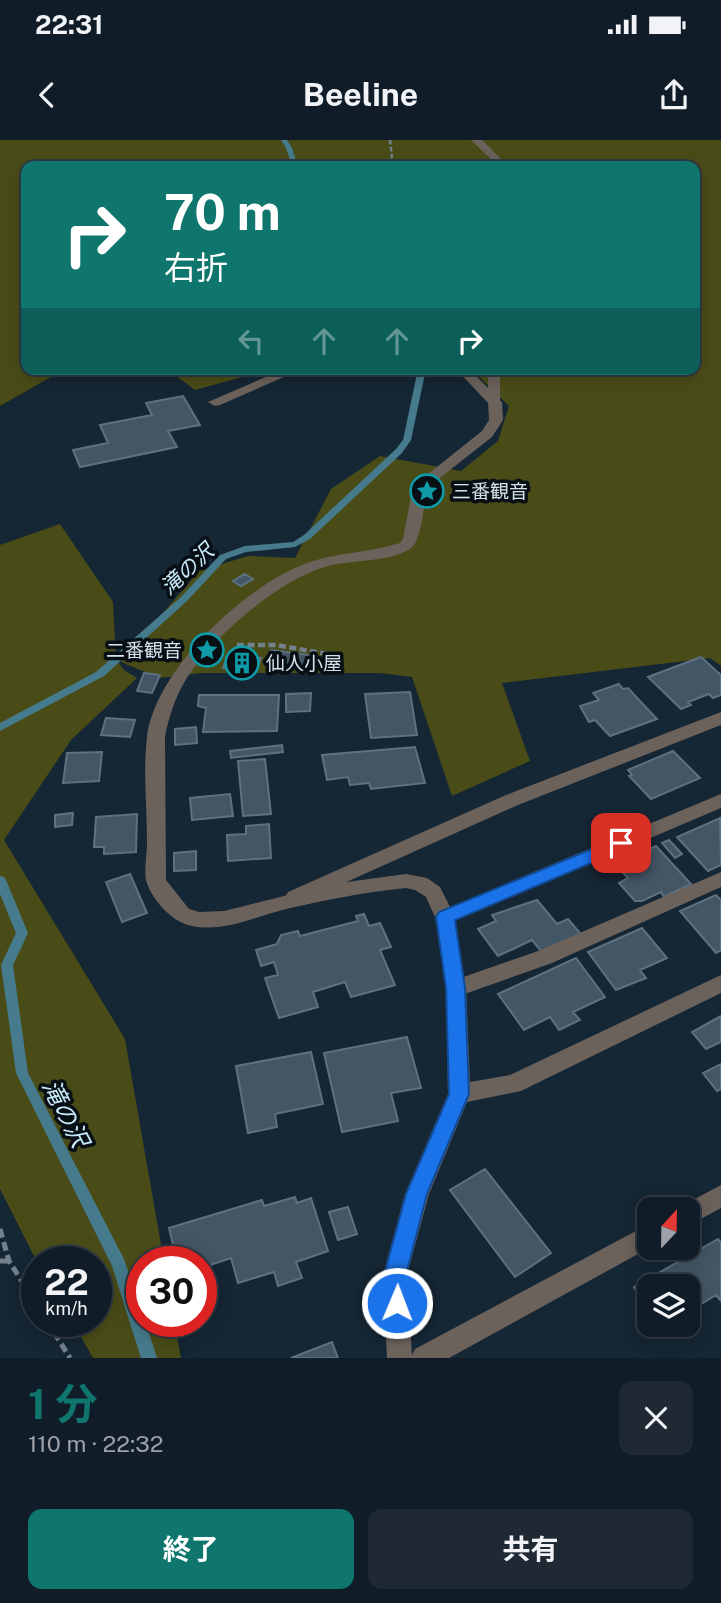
<!DOCTYPE html>
<html lang="ja">
<head>
<meta charset="utf-8">
<style>
  :root { --surface:#101c27; --page:#1e2933; --text:#f1f3f6; --muted:#9ca1a7; --line:#303a44; --accent:#0f766e }
  body { margin:0; font-family:"Public Sans","Noto Sans JP",sans-serif; background:var(--page); color:var(--text); height:100vh; display:flex; flex-direction:column; font-size:26px; white-space:nowrap }
  * { box-sizing:border-box; margin:0 }
  p { font-size:23px; color:var(--muted) }
  .icon { flex:none; width:38px; height:38px; fill:none; stroke:currentColor; stroke-width:2; stroke-linecap:round; stroke-linejoin:round }
  .map { position:relative; height:1218px; overflow:hidden }
  .sheet { display:flex; flex-direction:column; background:var(--surface); flex:1 }
  .sheet>* { flex:none }
  .hud { position:absolute; left:21px; top:21px; width:679px; height:214px; border-radius:14px; box-shadow:0 4px 18px #0003,0 0 0 2px var(--line); background:#0f766e; color:#fff; overflow:hidden }
  .needle { width:46px; rotate:22deg }
  .controls { position:absolute; left:637px; top:1057px; display:grid; gap:14px }
  .controls a { display:grid; place-items:center; width:63px; height:63px; border-radius:14px; background:var(--surface); box-shadow:0 4px 18px #0003,0 0 0 2px var(--line); font-size:35px }
  .speed { position:absolute; left:21px; top:1106px; display:flex; gap:14px; font-size:35px; font-weight:700; text-align:center }
  .speed>* { display:grid; place-content:center; width:91px; height:91px; border-radius:50%; background:var(--surface); box-shadow:0 4px 18px #0003,0 0 0 2px var(--line); line-height:1 }
  .speed small { font-size:18px; font-weight:400 }
  .speed .limit { border:10px solid #d22; background:#fff; color:#111 }
  .pin { position:absolute; display:grid; place-items:center; width:60px; height:60px; color:#fff; margin:-30px; border-radius:14px; box-shadow:0 4px 10px #0006 }
  .me { position:absolute; width:77px; margin:-38px; rotate:1deg; stroke-linejoin:round; filter:drop-shadow(0 0 5px #0008) }
  .turn { display:flex; align-items:center; gap:24px; height:147px; padding:0 28px; font-size:32px }
  .turn .icon { width:91px; height:91px; stroke-width:2.5 }
  .turn b { display:block; font-size:49px; line-height:60px }
  .lanes { display:flex; align-items:center; height:66px; padding:0 28px; background:#0003; justify-content:center; gap:35px; direction:ltr }
  .lanes .off { opacity:.35 }
  .round { display:grid; place-items:center; flex:none; width:74px; height:74px; border-radius:14px; background:var(--page) }
  .summary { display:flex; align-items:center; justify-content:space-between; height:119px; padding:0 28px }
  h1 { font-size:42px; font-weight:700; line-height:52px; color:var(--accent) }
  .button { display:flex; gap:14px; margin-top:auto; padding:14px 28px }
  .button a { flex:1; height:80px; border-radius:14px; background:var(--accent); color:#fff; font-size:28px; font-weight:700; line-height:80px; text-align:center }
  .button a+a { background:var(--page); color:var(--text) }
  .status { display:flex; justify-content:space-between; align-items:center; height:49px; padding:0 35px; background:var(--surface); direction:ltr }
  .status svg { height:19px; fill:currentColor }
  header { display:flex; justify-content:space-between; align-items:center; height:91px; padding:0 28px; background:var(--surface); font-size:32px; font-weight:700 }
  .map>svg:first-child { display:block }
  .forest { fill:#4a4c18 }
  .lines { fill:none; stroke-linecap:round; stroke-linejoin:round }
  .stream { fill:#457b8c; fill-rule:evenodd }
  .building { fill:#435666; stroke:#5d7181; stroke-width:2 }
  .path-far2 { stroke:#73818d; stroke-width:2.5; stroke-dasharray:4.5 2.5; stroke-linecap:butt }
  .path-far1 { stroke:#73818d; stroke-width:4.5; stroke-dasharray:7 3.5; stroke-linecap:butt }
  .path { stroke:#73818d; stroke-width:5; stroke-dasharray:9 4.5; stroke-linecap:butt }
  .lane { fill:#6c625c; fill-rule:evenodd }
  .street { fill:#6c625c; fill-rule:evenodd }
  .route { fill:#1a73e8; stroke:#114b97; stroke-width:2 }
  .labels { text-anchor:middle; dominant-baseline:central; stroke-width:7; stroke-linejoin:round; paint-order:stroke }
  .poi-label { font-size:19px; fill:#d6e1eb; stroke:#070f15; text-anchor:start }
  .water-label { font-size:21px; font-style:italic; fill:#c8eaf8; stroke:#070f15 }
  .near-water-label { font-size:24px; font-style:italic; fill:#c8eaf8; stroke:#070f15 }
</style>
</head>
<body>
<div class="status"><b>22:31</b><svg viewBox="0 0 49 12"><path d="M0 12V9h3v3zM5 12V6h3v6zM10 12V3h3v9zM15 12V0h3v12zM26 1h20v11H26zM47 4h2v5h-2z"/></svg></div>
<header><svg class="icon" aria-label="back" viewBox="0 0 24 24"><path d="M15 5l-7 7 7 7"/></svg>Beeline<svg class="icon" aria-label="share" viewBox="0 0 24 24"><path d="M12 15V3M7 8l5-5 5 5M5 13v7h14v-7"/></svg></header>
<div class="map">
<svg width="721" height="1218" viewBox="0 0 721 1218">
  <rect width="100%" height="100%" fill="#152634"/>
  <path class="forest" d="M0 0H721V526L710 518 502 543 530 621 452 656 412 537 380 533H201L160 538 121 522 199 431 248 416 295 418 331 349 380 316 461 331 498 301 509 266 471 229H695V26H26V229H77L49 238 0 266Z
    M167 229H272L195 250Z
    M60 384 113 462 116 519 124 530 137 538 71 600 4 700 125 899 164 1122H142V1181H174L181 1218H93L72 1181H96V1122H37L0 1049V405Z"/>
  <g class="lines">
    <path class="stream" d="M281 0H287L292 8 298 26H292L286 8Z
      M418 229H426L411 300 402 313 310 399 295 407 246 412 226 419 187 461 104 536 0 591V583L96 532 181 457 220 415 245 406 293 402 304 395 396 309 403 300Z
      M0 736 4 737 6 740 28 793 13 825 28 933 124 1119 142 1172V1181H145L157 1218H141L112 1126 16 933 1 825 16 793 0 754Z"/>
  </g>
  <path class="building" d="M183 256 200 285 168 291 177 307 80 327 73 310 108 303 100 285 152 275 146 263Z
    M245 434 253 439 241 446 233 441Z
    M271 510 309 515 304 528 266 524Z
    M228 514 261 518 256 531 223 528Z
    M701 517 721 535V555L713 558 709 554 688 562 691 565 681 569 648 537Z
    M144 533 160 535 152 553 137 551Z
    M619 544 623 549 628 548 657 579 610 596 595 580 589 582 580 566 599 560 593 553Z
    M410 552 417 595 371 598 365 554Z
    M311 553 310 571 286 572V554Z
    M199 555H279L277 591 203 592 206 568 198 566Z
    M106 578 135 580 130 597 101 595Z
    M196 587 197 603 175 605V589Z
    M282 605 283 612 231 618 230 611Z
    M415 607 425 643 371 649 369 643 350 645 348 637 327 640 322 615Z
    M673 611 700 638 651 659 629 636 632 635 628 630Z
    M102 612 99 641 63 643 67 613Z
    M265 619 271 674 243 676 238 621Z
    M230 654 233 676 192 680 190 658Z
    M73 673 72 685 55 687V675Z
    M137 674 136 712 104 714V707H94L96 677Z
    M720 678 721 725 708 731 677 697Z
    M269 684 271 718 228 721 227 695 246 694V686Z
    M669 700 682 714 675 718 662 703Z
    M656 706 691 744 664 757 661 752 642 761H635L619 743 628 738 615 724Z
    M196 711V730L174 731V713Z
    M130 734 147 773 122 782 106 742Z
    M716 755 721 760V810L716 813 680 771Z
    M537 760 557 784 568 779 581 794 541 811 532 800 498 816 478 789 496 781 492 775Z
    M364 774 369 786 380 783 391 807 380 810 395 845 351 857 345 842 313 852 318 867 279 878 265 838 278 835 274 822 261 826 256 810 277 804 281 795 298 791 300 796 358 781 356 776Z
    M642 788 667 818 640 830 646 838 616 850 588 812Z
    M576 818 605 857 573 872 580 880 559 890 550 877 524 890 498 854Z
    M721 876V902L706 909 692 892Z
    M407 897 421 948 391 953 398 981 342 992 324 913Z
    M311 912 323 964 275 974 277 987 248 993 236 926Z
    M721 924V949L717 951 703 933Z
    M485 1029 551 1113 515 1137 450 1050Z
    M295 1057 297 1063 311 1058 328 1111 296 1122 302 1138 278 1146 274 1132 238 1143 231 1118 201 1128V1122H177L169 1088 262 1060 264 1066Z
    M348 1067 357 1094 338 1100 329 1072Z
    M718 1099 721 1103V1161L716 1155 688 1172V1146H658L656 1143 638 1154 634 1147Z
    M332 1202 338 1218H291Z"/>
  <g class="lines">
    <path class="path-far2" d="M390 0 392 18 398 26"/>
    <path class="path-far1" d="M237 505H276L333 515"/>
    <path class="path" d="M0 1089 9 1121 37 1165
      M0 1121H9
      M47 1181 70 1218"/>
    <path class="lane" d="M471 0H482L508 26H498Z
      M284 229H302L220 265 215 266 208 262Z
      M456 229H469L488 248V229H500V265H490Z
      M721 572V585L518 665 302 762 295 765 288 762 285 757 288 752 506 655Z
      M721 732V747L552 823 456 857 449 854 446 848 449 842 538 811Z"/>
    <path class="street" d="M495 258 502 262 503 280 492 297 427 348C424 362 422 400 411 408 393 422 350 420 328 426 279 439 211 498 185 541 175 558 169 577 165 596L166 740 189 769 199 772 224 771 332 744 406 734 427 738 440 747 450 767 721 654V668L455 781 466 848 470 942 510 935 721 835V853L521 951 467 962 429 1054 407 1135 412 1215 415 1209 649 1084V1108L449 1218H387L383 1135 405 1054 448 954 446 848 435 777 426 757 415 750 406 748C365 752 325 760 286 769 254 777 221 794 188 785 170 780 151 758 146 740 144 729 147 714 147 703 147 668 143 631 147 597 155 530 246 445 307 423 337 412 370 413 400 403L403 399 413 346 482 291 489 280 488 262Z
      M721 1045V1068L688 1086V1069H679L680 1067Z"/>
  </g>
  <path class="route" d="M621 697 627 698 629 703 627 708 455 780 465 848 469 954 427 1054 406 1135 408 1163 405 1171 397 1174 389 1171 386 1163 384 1135 406 1054 449 954 446 848 436 777 439 772Z"/>
  <defs>
    <symbol id="sight-ring" viewBox="-11 -11 22 22"><circle r="9.5" fill="#070f15" stroke="#0f9aa8" stroke-width="1.5"/><path d="M0-6L1.8-2.2L6-1.7L2.9 1.2L3.7 5.4L0 3.3L-3.7 5.4L-2.9 1.2L-6-1.7L-1.8-2.2Z" fill="#0f9aa8"/></symbol>
    <symbol id="building-ring" viewBox="-11 -11 22 22"><circle r="9.5" fill="#070f15" stroke="#0f9aa8" stroke-width="1.5"/><path d="M-4-6H4V6H1V3H-1V6H-4ZM-2.5-4.3h1.7v1.8h-1.7ZM.8-4.3h1.7v1.8H.8ZM-2.5-1h1.7V.8h-1.7ZM.8-1h1.7V.8H.8Z" fill="#0f9aa8"/></symbol>
  </defs>
  <g fill-rule="evenodd">
    <use href="#sight-ring" x="408" y="332" width="38" height="38"/>
    <use href="#sight-ring" x="188" y="491" width="38" height="38"/>
    <use href="#building-ring" x="223" y="504" width="38" height="38"/>
  </g>
  <g class="labels">
    <g class="poi-label">
      <text x="452" y="351">三番観音</text>
      <text x="182" y="510" text-anchor="end">二番観音</text>
      <text x="266" y="523">仙人小屋</text>
    </g>
    <g class="water-label">
      <text transform="translate(187 429) rotate(-43)">滝の沢</text>
    </g>
    <g class="near-water-label">
      <text transform="translate(66 973) rotate(63)">滝の沢</text>
    </g>
  </g>
</svg>
<div class="controls">
<a><svg class="needle" viewBox="-14 -14 28 28"><path d="M0-13l5 13h-10z" fill="#e53935"/><path d="M0 13l5-13h-10z" fill="#9ca1a7"/></svg></a>
<a><svg class="icon" aria-label="layers" viewBox="0 0 24 24"><path d="M12 4l9 5-9 5-9-5zM3 14l9 5 9-5"/></svg></a>
</div>
<div class="speed"><div>22<small>km/h</small></div><div class="limit">30</div></div>
<div class="pin" style="left:621px;top:703px;background:#d93025"><svg class="icon" aria-label="arrive" viewBox="0 0 24 24"><path d="M6 21V4h12l-3 4 3 4H6"/></svg></div>
<svg class="me" style="left:397px;top:1163px" viewBox="-20 -20 40 40"><circle r="17" fill="#1a73e8" stroke="#fff" stroke-width="3"/><path d="M0-11L8 9 0 5-8 9z" fill="#fff"/></svg>
<div class="hud">
<div class="turn"><svg class="icon" aria-label="right" viewBox="0 0 24 24"><path d="M7 20v-9h11M14 6l5 5-5 5"/></svg><div><b>70 m</b>右折</div></div>
<div class="lanes"><svg class="icon off" aria-label="left" viewBox="0 0 24 24"><path d="M17 20v-9H6M10 6l-5 5 5 5"/></svg><svg class="icon off" aria-label="ahead" viewBox="0 0 24 24"><path d="M12 20V5M6 11l6-6 6 6"/></svg><svg class="icon off" aria-label="ahead" viewBox="0 0 24 24"><path d="M12 20V5M6 11l6-6 6 6"/></svg><svg class="icon" aria-label="right" viewBox="0 0 24 24"><path d="M7 20v-9h11M14 6l5 5-5 5"/></svg></div>
</div>
</div>
<section class="sheet">
<div class="summary"><div><h1>1 分</h1><p>110 m · 22:32</p></div><a class="round"><svg class="icon" aria-label="close" viewBox="0 0 24 24"><path d="M6 6l12 12M18 6L6 18"/></svg></a></div>
<div class="button"><a>終了</a><a>共有</a></div>
</section>
</body>
</html>
